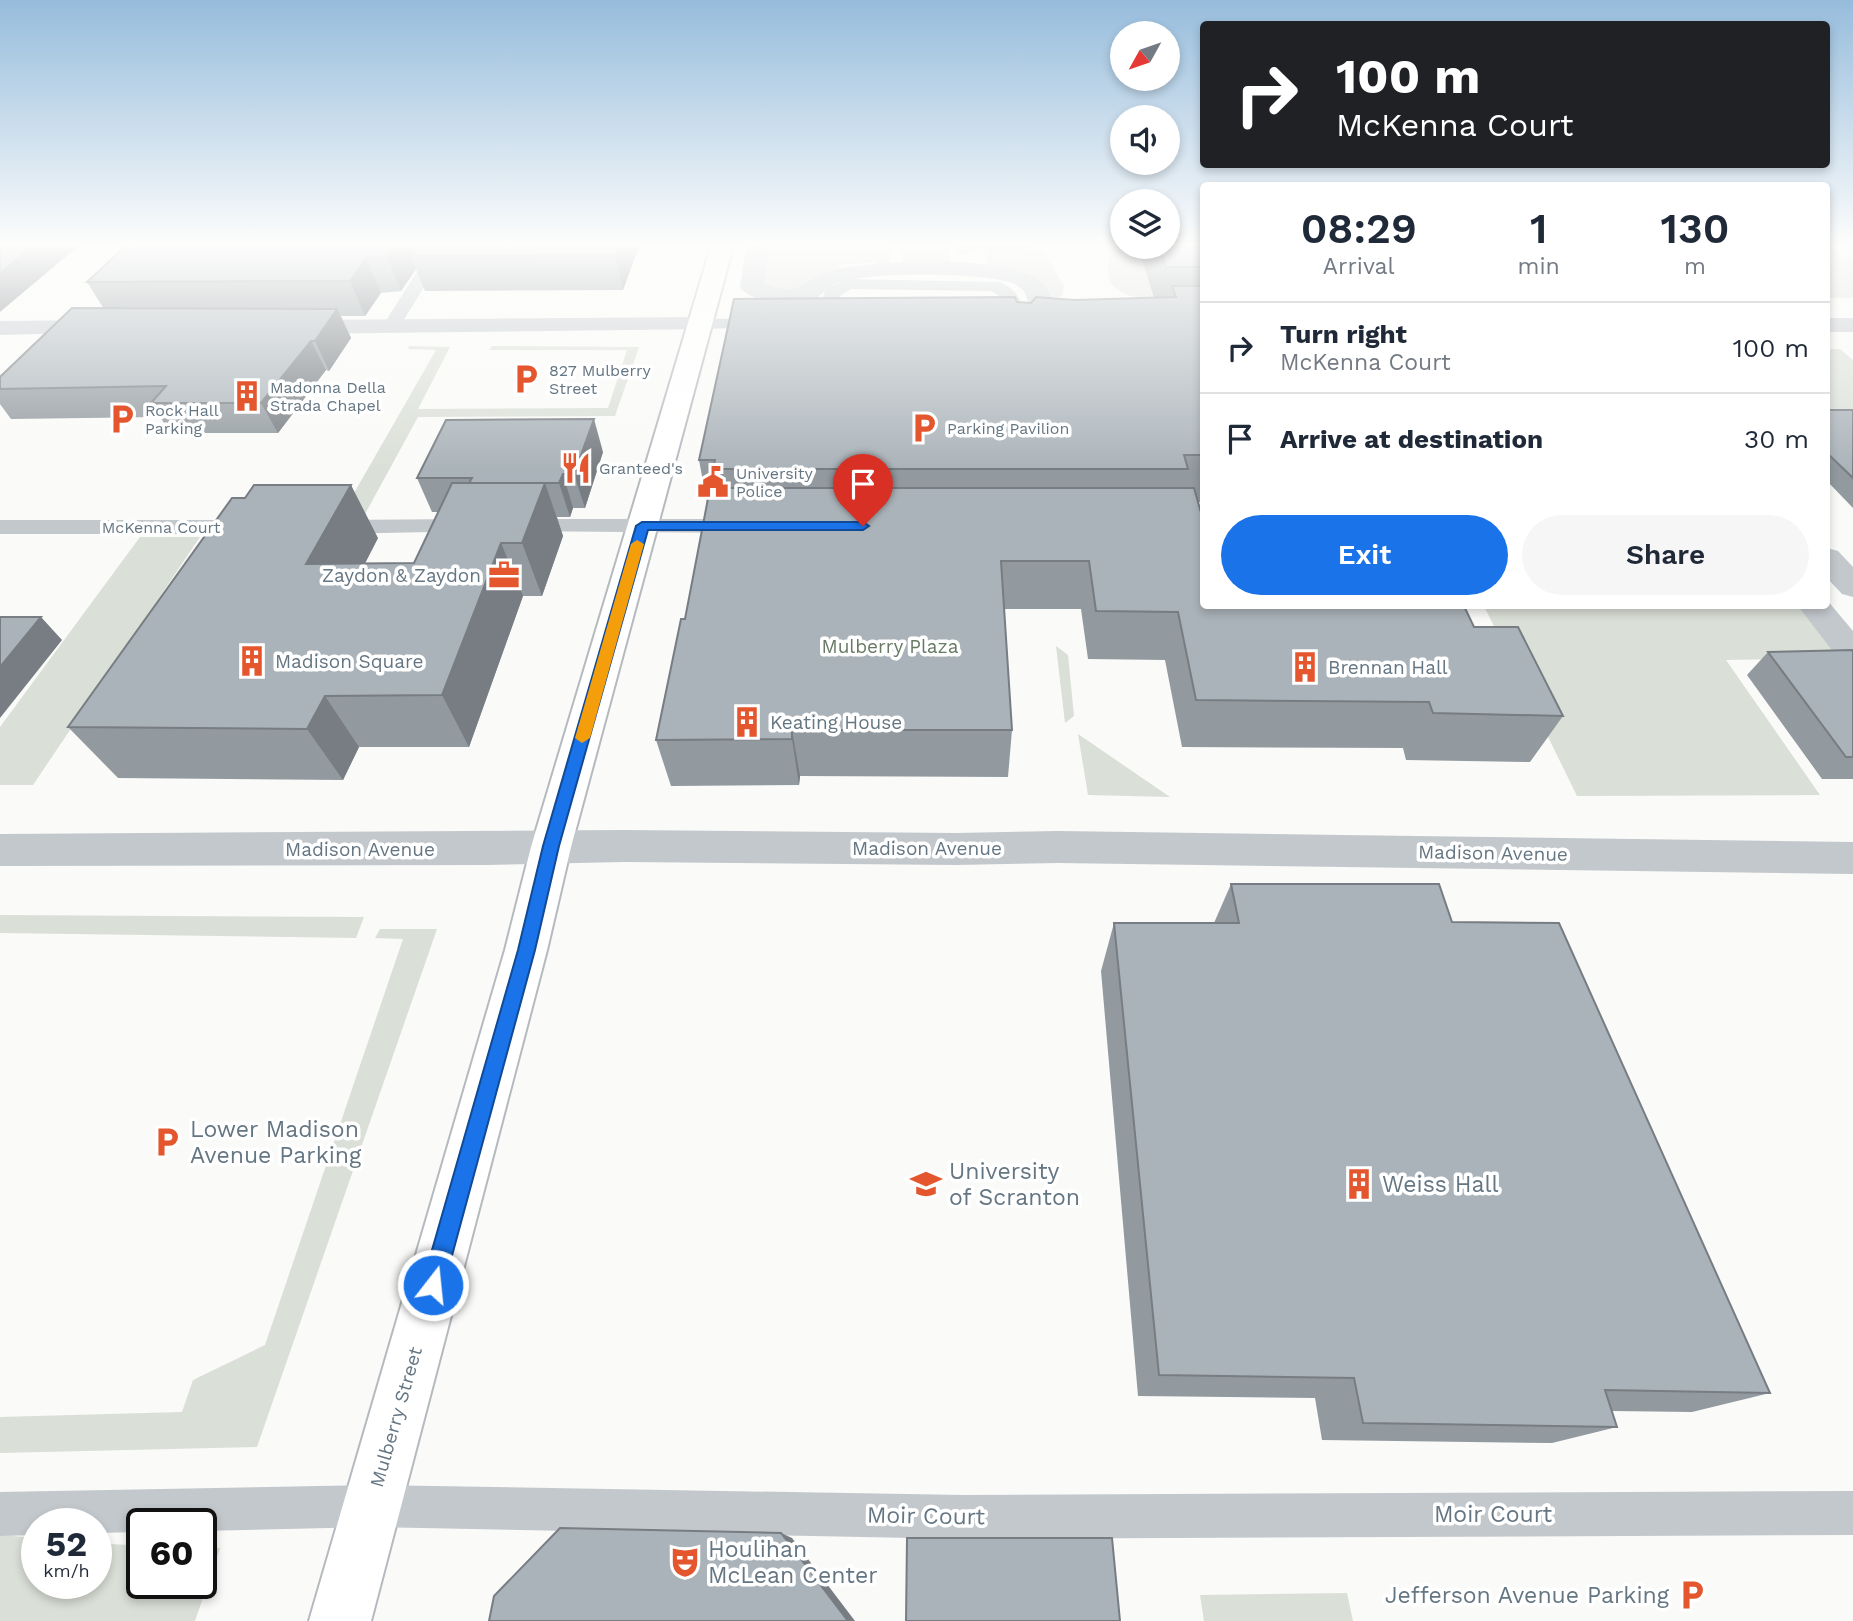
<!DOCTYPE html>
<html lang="en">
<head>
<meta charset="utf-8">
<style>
  :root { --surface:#fff; --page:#f6f6f7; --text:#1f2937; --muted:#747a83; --line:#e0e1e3; --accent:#1a73e8 }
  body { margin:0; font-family:"Work Sans",sans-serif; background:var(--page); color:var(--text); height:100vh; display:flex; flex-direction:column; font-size:26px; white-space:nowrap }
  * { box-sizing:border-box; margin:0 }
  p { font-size:23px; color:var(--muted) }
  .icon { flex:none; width:38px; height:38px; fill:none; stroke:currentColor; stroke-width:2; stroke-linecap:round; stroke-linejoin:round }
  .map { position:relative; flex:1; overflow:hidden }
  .drawer { position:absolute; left:1200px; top:182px; width:630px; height:427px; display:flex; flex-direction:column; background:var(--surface); border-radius:7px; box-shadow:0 4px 10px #0003 }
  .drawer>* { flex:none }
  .top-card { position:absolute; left:1200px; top:21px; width:630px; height:147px; border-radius:7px; box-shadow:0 4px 10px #0003; background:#202124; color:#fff; overflow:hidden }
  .needle { width:46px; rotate:230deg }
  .buttons { position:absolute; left:1110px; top:21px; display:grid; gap:14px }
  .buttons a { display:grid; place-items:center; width:70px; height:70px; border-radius:50%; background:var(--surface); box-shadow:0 4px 10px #0003; font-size:35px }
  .speed { position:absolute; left:21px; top:1508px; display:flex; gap:14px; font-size:35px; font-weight:700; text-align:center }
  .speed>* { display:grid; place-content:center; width:91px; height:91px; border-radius:50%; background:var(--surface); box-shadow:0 4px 10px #0003; line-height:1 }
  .speed small { font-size:18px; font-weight:400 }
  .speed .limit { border:4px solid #111; border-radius:10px; background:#fff; color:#111 }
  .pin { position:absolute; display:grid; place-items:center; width:60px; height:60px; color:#fff; margin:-72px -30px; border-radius:50% 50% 50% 0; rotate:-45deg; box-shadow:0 0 7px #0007 }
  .pin .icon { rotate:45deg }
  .me { position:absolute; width:77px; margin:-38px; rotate:16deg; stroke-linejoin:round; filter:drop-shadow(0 0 5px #0008) }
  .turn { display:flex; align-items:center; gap:24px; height:147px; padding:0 21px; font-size:32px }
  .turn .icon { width:91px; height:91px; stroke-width:2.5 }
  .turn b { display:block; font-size:49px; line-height:60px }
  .eta { display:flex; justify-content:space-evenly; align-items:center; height:119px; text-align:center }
  .eta b { font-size:42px; font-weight:600; line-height:49px }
  .primary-button { display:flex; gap:14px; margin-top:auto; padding:14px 21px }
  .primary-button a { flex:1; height:80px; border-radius:42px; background:var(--accent); color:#fff; font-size:28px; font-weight:600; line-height:80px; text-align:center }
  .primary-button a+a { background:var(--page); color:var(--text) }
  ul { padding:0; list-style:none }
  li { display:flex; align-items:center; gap:21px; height:91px; padding:0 21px; border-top:2px solid var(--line) }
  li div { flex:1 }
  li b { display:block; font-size:26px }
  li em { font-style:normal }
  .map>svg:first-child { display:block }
  .green { fill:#dadfd7 }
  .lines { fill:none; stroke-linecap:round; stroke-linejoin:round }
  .primary-casing { stroke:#b5babe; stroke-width:4 }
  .service { fill:#c3c8cc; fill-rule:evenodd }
  .pedestrian { fill:#c3c8cc; fill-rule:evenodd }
  .minor { fill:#c3c8cc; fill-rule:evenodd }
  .primary { fill:#fff; fill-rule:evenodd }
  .wall { fill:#929a9f }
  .shaded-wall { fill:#777d82 }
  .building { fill:#aab3b9; stroke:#777d82; stroke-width:2 }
  .route { fill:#1a73e8; stroke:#114b97; stroke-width:2 }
  .slow { fill:#f59e0b }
  .labels { text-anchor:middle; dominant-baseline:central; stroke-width:7; stroke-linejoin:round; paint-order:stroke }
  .far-poi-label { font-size:16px; fill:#657683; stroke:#fff; text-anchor:start }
  .far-street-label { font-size:16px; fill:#657683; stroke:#fff }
  .poi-label { font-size:19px; fill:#657683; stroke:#fff; text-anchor:start }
  .park-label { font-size:19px; fill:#687a64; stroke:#fff }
  .street-label { font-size:19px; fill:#657683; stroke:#fff }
  .near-poi-label { font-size:23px; fill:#657683; stroke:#fff; text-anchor:start }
  .near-street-label { font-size:23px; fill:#657683; stroke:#fff }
</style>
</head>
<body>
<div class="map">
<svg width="1853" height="1621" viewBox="0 0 1853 1621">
  <rect width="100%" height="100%" fill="#fafaf8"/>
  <path class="green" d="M765 243H890V264L878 268 877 262 838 265 841 269 802 287 784 292 762 284Z
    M1122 244V247H1138L1154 299C1136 299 1124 296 1111 284 1106 268 1106 253 1122 244Z
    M902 248H950V268L903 265Z
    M989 248H1033L1043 251 1064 286 1062 296 1050 299 987 269 986 249Z
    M1827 252 1853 258V298H1831L1827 295Z
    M409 346 450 347 418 409 608 408 627 350H489L492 346 639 347 615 416 418 417 365 514H342L436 350 408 349Z
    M1827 349H1840L1853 360V426H1827Z
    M140 537H200L33 785H0V727Z
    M1484 606H1802L1843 658 1726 660 1820 795 1577 796Z
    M1056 646 1068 655 1074 716 1065 723Z
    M1078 734 1170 797 1088 795Z
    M0 915 364 917 356 938 0 933Z
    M380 929H437L257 1447 0 1453V1417L182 1412 193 1380 265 1345 403 939 375 938Z
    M0 1535 37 1538V1584H96V1543L142 1546V1584H201V1548H220L195 1621H0Z
    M1347 1593 1353 1621H1204L1200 1595Z"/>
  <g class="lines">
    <defs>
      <path id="primary" d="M712 243H734L571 847 547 950 371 1621H309L505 950 531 847Z"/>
    </defs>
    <use href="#primary" class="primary-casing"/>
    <path class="service" d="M435 243H451L397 331H385L382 327Z
      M848 279 999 282C1023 291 1024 310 1028 333L1019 338 1013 337 1004 299 991 291 851 289 840 296 833 313H821L818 309 826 289Z
      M766 318 775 323 772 327 701 329 692 324 701 319Z
      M470 519 478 521 481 526 478 531 335 534 327 532 324 527 327 522 335 520Z
      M521 519H739L747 521 750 526 747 531 739 533 513 531 510 526 513 521Z
      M0 520H249L257 522 260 527 257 532 249 534H0Z
      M371 1485 963 1495 1853 1491V1535L963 1539 371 1527 201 1531V1524H142V1532L96 1533V1524H37V1535L0 1536V1492Z"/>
    <path class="pedestrian" d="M747 243H769L764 284C805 299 800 278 833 270 875 260 1005 254 1039 280 1052 289 1057 313 1062 328L1073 330 1076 335 1073 340 1064 342 1044 340 1024 291C1019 286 1013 282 1005 281 972 273 870 271 838 283 825 288 817 303 801 304 784 305 751 302 740 287Z
      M952 243H1034L1031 248 1023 250H973L963 255 955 253Z
      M1827 600 1853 631V666L1841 662 1798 606H1827Z"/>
    <path class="minor" d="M701 317 710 319 713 324 710 329 293 334 284 332 281 327 284 322 293 320Z
      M1827 318H1853V332H1827Z
      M103 320 112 322 115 327 112 332 0 335V321Z
      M1827 548 1838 551 1853 567V597L1842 594 1827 578Z
      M624 830 956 833 1058 831 1853 842V874L1058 863 956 865 624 862 486 865 0 866V834Z"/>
    <use href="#primary" class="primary"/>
  </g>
  <path class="wall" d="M129 243H640L623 290 425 291 416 269 401 291 381 293 365 316H341L351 338 329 371 326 370 278 433H171L160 417 11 419 0 404V377L104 309 87 282Z
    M1204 243V502H1198L1204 606 1474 627 1563 716 1530 762 1406 760 1403 748 1182 747 1165 660 1088 659 1081 609H1004L1012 730 1008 777 800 776 799 785 671 786 656 740 685 619 707 503 699 460 1017 302 1031 303 1074 300 1154 298 1138 247H1167Z
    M1827 410H1853V508L1827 481Z
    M603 452 585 508H573L570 517H557L563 536 542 596H523L469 747H359L343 780 118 778 68 727 378 538 365 563H414L439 512H432L417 478Z
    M1853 650V779H1822L1747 675 1768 652Z
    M1231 884 1452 922 1770 1393 1692 1412 1612 1411 1617 1427 1552 1443 1322 1440 1315 1398 1138 1396 1101 971 1114 923H1214Z"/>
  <path class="shaded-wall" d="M37 243H82L0 312V273Z
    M397 243H433L411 256 416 269 401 291 387 256Z
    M620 243H640L623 290 615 255Z
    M366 258 381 293 365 316 350 281Z
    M337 309 351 338 329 371 315 341Z
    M311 341 326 370 278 433 261 403Z
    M594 419 603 452 585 508 574 474Z
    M563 474 573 508 570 517 559 483Z
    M545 483 563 536 542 596 522 543Z
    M351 485 378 538 338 616 306 564Z
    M501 543 523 596 469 747 442 695Z
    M41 617 62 640 0 718V667Z
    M325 696 359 747 343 780 307 729Z
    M792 730 800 776 799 785 792 739Z
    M781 1533 792 1538 855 1621H848Z"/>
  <path class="building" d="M0 243H37L0 273Z
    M129 243H397L387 256 366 258 350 281 87 282Z
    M419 243H620L615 255 411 256Z
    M1167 243H1204V267H1166L1159 247H1167Z
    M1172 286H1204V455H1184L1188 469H713L715 460H699L734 299 1015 297 1017 302 1031 303 1036 297 1074 300 1176 297Z
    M72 308 337 309 315 341H311L261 403H151L166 386 0 389V377Z
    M1827 410H1853V478L1827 453Z
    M594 419 574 474H563L559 483H469L472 478H417L446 420Z
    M452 483H545L522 543H501L442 695 325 696 307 729 68 727 232 498H245L254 485H351L306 564 414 563Z
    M710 488H1194L1204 523V606H1464L1474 627H1518L1563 716 1433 713 1429 702 1196 700 1178 612 1096 611 1089 561H1001L1012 730H792V739L656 740 681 619H685Z
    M0 617H41L0 667Z
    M1853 650V757H1846L1768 652Z
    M1231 884H1439L1452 922 1559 923 1770 1393 1605 1390 1617 1427 1363 1423 1354 1378 1159 1375 1114 923H1239Z
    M560 1528 781 1533 848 1621H489L494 1596Z
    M907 1538H1112L1120 1621H906Z"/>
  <linearGradient id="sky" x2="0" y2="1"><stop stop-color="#96bcdc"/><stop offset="0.52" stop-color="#fdfdfc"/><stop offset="1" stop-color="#fdfdfc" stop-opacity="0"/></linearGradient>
  <rect width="1853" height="470" fill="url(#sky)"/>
  <path class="route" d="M642 522H863L869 526 863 530H648L559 846 535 950 444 1285 441 1293 433 1296 425 1293 422 1285 518 950 543 846 636 526Z"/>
  <path class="slow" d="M637 540 644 544 590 738 582 743 575 738 631 544Z"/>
  <defs>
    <symbol id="parking-bare" viewBox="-9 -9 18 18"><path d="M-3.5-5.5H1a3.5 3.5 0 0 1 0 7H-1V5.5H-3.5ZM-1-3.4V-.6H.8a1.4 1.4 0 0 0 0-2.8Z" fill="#e4572e" stroke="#fff" stroke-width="2.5" paint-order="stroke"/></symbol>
    <symbol id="building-bare" viewBox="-9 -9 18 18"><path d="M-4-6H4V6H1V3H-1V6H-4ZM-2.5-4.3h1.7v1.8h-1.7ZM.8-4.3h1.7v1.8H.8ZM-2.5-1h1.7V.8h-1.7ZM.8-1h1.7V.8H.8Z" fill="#e4572e" stroke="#fff" stroke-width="2.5" paint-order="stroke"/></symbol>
    <symbol id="restaurant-bare" viewBox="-9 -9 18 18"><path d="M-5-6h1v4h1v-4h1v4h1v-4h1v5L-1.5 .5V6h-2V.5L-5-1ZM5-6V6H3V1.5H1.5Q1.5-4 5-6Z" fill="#e4572e" stroke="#fff" stroke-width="2.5" paint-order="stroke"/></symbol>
    <symbol id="civic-bare" viewBox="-9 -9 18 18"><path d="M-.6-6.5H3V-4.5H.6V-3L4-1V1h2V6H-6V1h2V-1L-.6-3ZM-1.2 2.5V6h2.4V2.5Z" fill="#e4572e" stroke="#fff" stroke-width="2.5" paint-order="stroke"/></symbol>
    <symbol id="office-bare" viewBox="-9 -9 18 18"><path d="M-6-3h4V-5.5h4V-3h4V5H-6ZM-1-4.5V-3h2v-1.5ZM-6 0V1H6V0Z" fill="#e4572e" stroke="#fff" stroke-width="2.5" paint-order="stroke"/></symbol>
    <symbol id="university-bare" viewBox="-9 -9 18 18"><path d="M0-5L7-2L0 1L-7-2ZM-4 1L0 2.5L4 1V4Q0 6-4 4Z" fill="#e4572e" stroke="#fff" stroke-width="2.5" paint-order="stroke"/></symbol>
    <symbol id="theatre-bare" viewBox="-9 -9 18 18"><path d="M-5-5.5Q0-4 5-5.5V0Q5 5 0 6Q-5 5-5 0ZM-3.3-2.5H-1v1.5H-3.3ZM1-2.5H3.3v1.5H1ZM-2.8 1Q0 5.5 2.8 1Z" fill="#e4572e" stroke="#fff" stroke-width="2.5" paint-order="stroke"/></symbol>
  </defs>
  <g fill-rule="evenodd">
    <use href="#parking-bare" x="504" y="357" width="44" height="44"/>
    <use href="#building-bare" x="225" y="374" width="44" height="44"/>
    <use href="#parking-bare" x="100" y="397" width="44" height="44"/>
    <use href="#parking-bare" x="902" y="406" width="44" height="44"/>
    <use href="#restaurant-bare" x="554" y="446" width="44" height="44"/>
    <use href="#civic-bare" x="691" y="460" width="44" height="44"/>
    <use href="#office-bare" x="482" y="553" width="44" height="44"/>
    <use href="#building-bare" x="230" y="639" width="44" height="44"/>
    <use href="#building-bare" x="1283" y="645" width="44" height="44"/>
    <use href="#building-bare" x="725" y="700" width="44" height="44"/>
    <use href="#parking-bare" x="145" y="1120" width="44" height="44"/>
    <use href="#university-bare" x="904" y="1162" width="44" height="44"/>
    <use href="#building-bare" x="1337" y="1162" width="44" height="44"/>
    <use href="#theatre-bare" x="663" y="1540" width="44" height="44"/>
    <use href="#parking-bare" x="1670" y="1573" width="44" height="44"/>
  </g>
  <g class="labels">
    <g class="far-poi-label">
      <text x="549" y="370">827 Mulberry<tspan x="549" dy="18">Street</tspan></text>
      <text x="270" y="387">Madonna Della<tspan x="270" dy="18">Strada Chapel</tspan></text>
      <text x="145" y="410">Rock Hall<tspan x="145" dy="18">Parking</tspan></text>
      <text x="947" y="428">Parking Pavilion</text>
      <text x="599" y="468">Granteed's</text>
      <text x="736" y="473">University<tspan x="736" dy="18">Police</tspan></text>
    </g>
    <g class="far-street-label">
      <text x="161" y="527">McKenna Court</text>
    </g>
    <g class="poi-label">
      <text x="481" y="575" text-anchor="end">Zaydon &amp; Zaydon</text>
      <text x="275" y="661">Madison Square</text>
      <text x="1328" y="667">Brennan Hall</text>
      <text x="770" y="722">Keating House</text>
    </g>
    <g class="park-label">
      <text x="890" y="646">Mulberry Plaza</text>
    </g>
    <g class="street-label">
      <text x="927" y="848">Madison Avenue</text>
      <text x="360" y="849">Madison Avenue</text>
      <text transform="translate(1493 853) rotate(1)">Madison Avenue</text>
      <text transform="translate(396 1417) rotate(-74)">Mulberry Street</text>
    </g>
    <g class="near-poi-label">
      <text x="190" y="1129">Lower Madison<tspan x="190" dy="26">Avenue Parking</tspan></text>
      <text x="949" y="1171">University<tspan x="949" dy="26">of Scranton</tspan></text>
      <text x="1382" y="1184">Weiss Hall</text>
      <text x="708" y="1549">Houlihan<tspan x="708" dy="26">McLean Center</tspan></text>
      <text x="1669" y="1595" text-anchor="end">Jefferson Avenue Parking</text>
    </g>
    <g class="near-street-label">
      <text x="1493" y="1514">Moir Court</text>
      <text transform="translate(926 1516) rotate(1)">Moir Court</text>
    </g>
  </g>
</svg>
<div class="buttons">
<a><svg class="needle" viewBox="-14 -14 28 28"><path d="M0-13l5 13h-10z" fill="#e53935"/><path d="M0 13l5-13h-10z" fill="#747a83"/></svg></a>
<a><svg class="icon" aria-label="sound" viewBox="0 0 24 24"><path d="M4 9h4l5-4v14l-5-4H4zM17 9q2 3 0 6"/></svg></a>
<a><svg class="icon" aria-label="layers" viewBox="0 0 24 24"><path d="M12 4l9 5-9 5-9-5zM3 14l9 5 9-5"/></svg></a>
</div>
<div class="speed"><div>52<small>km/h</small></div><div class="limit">60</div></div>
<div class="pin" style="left:863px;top:526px;background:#d93025"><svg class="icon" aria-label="arrive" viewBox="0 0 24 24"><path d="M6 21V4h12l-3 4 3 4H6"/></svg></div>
<svg class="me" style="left:433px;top:1285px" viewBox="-20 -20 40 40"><circle r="17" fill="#1a73e8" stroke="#fff" stroke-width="3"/><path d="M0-11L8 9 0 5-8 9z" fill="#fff"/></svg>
<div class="top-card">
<div class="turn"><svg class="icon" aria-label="right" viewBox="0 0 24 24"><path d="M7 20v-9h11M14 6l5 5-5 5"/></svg><div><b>100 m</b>McKenna Court</div></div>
</div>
<section class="drawer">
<div class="eta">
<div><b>08:29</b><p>Arrival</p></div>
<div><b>1</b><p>min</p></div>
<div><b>130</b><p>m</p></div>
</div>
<ul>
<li><svg class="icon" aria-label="right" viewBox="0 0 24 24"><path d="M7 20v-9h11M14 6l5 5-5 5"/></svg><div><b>Turn right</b><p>McKenna Court</p></div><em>100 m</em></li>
<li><svg class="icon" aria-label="arrive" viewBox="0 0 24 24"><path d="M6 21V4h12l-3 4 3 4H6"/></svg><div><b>Arrive at destination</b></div><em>30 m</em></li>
</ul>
<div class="primary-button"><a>Exit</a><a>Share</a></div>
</section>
</div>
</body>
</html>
